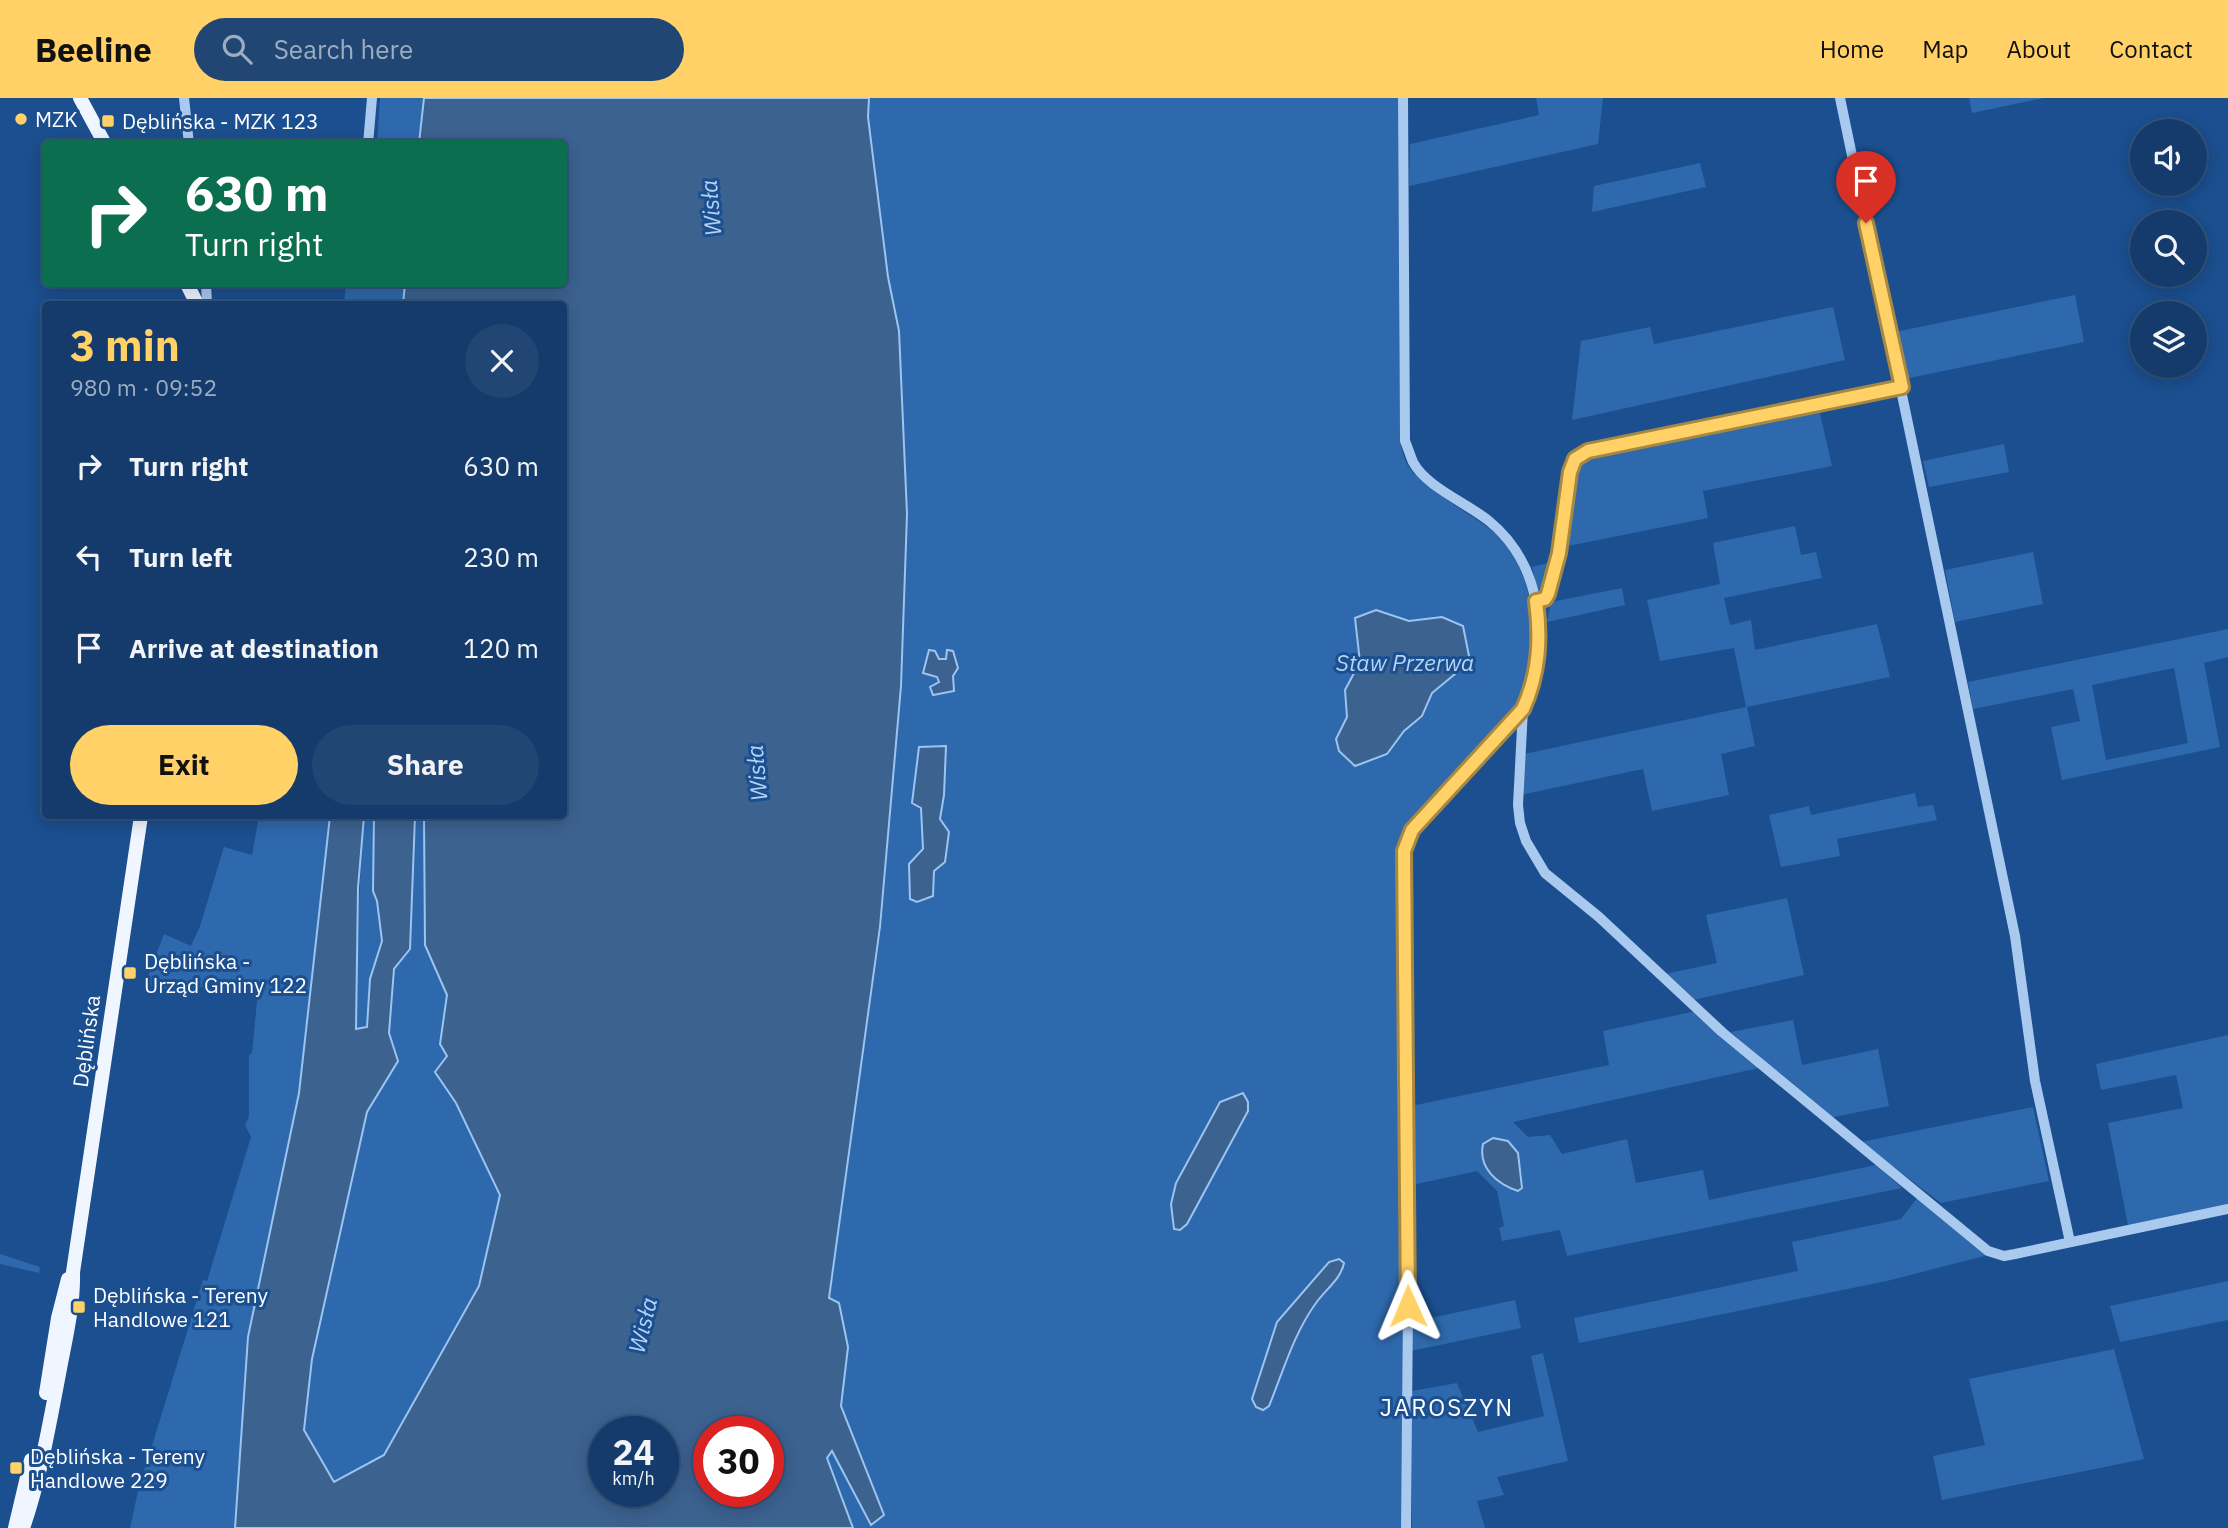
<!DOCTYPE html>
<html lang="en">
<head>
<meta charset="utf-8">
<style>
  :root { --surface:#143b6b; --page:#214673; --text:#f1f3f6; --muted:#9dadc1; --line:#33557e; --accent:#ffd166 }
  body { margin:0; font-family:"IBM Plex Sans",sans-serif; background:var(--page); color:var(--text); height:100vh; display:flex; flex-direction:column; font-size:26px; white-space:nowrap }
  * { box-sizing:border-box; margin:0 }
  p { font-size:23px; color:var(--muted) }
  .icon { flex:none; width:38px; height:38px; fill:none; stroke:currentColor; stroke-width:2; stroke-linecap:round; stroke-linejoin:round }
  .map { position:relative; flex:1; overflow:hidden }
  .sheet { position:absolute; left:42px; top:203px; width:525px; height:518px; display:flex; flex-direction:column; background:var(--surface); border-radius:7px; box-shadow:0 4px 18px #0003,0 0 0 2px var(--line) }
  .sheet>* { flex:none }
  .hud { position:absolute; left:42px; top:42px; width:525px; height:147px; border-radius:7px; box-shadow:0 4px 18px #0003,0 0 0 2px var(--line); background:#0b6e4f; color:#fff; overflow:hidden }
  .buttons { position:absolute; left:2130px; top:21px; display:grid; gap:14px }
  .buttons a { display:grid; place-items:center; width:77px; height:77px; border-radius:50%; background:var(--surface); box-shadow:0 4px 18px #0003,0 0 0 2px var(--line); font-size:35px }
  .speed { position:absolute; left:588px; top:1318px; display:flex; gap:14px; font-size:35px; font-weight:700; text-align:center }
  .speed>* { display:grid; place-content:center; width:91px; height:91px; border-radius:50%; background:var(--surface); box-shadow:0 4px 18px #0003,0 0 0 2px var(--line); line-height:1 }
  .speed small { font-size:18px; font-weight:400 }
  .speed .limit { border:10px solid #d22; background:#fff; color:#111 }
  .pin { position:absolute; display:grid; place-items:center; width:60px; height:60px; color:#fff; margin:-72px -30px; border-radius:50% 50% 50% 0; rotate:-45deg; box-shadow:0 0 7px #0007 }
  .pin .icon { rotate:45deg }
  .me { position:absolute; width:77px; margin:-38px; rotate:359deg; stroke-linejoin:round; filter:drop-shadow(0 0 5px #0008) }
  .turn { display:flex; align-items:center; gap:24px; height:147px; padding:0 28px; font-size:32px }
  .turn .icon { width:91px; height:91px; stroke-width:2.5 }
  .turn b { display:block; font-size:49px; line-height:60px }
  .round { display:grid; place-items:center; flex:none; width:74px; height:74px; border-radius:37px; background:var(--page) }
  .summary { display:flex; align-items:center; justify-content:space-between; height:119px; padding:0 28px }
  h1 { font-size:42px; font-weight:700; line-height:52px; color:var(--accent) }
  .action { display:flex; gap:14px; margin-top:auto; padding:14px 28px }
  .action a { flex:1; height:80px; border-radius:42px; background:var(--accent); color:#111; font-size:28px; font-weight:700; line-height:80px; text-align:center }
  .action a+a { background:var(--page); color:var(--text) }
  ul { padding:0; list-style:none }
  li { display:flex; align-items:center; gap:21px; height:91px; padding:0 28px }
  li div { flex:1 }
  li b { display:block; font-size:26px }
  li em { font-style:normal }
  header { display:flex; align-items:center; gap:42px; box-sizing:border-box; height:98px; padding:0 35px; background:var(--accent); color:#111 }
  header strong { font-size:33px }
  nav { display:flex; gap:38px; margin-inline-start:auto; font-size:24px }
  .search { width:490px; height:63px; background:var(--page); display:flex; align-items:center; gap:18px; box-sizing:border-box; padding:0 24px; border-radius:38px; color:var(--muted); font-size:26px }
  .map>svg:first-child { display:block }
  .green { fill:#2e69ad; fill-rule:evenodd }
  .water { fill:#3c6290; stroke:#9cc4f0; stroke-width:2; fill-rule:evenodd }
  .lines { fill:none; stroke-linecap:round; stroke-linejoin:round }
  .minor { stroke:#a9c9ee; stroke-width:10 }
  .major { stroke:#f0f6ff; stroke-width:14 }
  .route-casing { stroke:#a68842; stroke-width:18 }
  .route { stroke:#ffd166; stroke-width:12 }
  .poi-dot { fill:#ffd166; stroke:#1b4f8f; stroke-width:2.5 }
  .labels { text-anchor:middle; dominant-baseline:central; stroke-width:6; stroke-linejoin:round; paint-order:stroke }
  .poi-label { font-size:21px; fill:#fff; stroke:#1b4f8f; text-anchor:start }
  .street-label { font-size:21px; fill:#fff; stroke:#1b4f8f }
  .water-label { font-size:23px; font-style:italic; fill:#b5d3f5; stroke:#1b4f8f }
  .quarter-label { font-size:24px; letter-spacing:2px; fill:#fff; stroke:#1b4f8f }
</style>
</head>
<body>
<header>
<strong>Beeline</strong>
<div class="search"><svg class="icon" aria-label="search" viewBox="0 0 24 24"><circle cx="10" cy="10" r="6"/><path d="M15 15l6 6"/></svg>Search here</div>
<nav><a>Home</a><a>Map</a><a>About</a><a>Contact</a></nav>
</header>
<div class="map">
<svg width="2228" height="1430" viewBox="0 0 2228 1430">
  <rect width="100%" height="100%" fill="#1b4f8f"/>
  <path class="green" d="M380 0H424L419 45H377Z
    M869 0H1398L1400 345C1402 352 1404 360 1407 366 1419 389 1469 414 1491 432 1531 466 1542 533 1530 582 1528 590 1523 598 1520 606L1409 730 1402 743 1399 758 1404 1188 1401 1430H853L827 1360 832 1353 870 1427 883 1417 841 1308 848 1249 829 1201 881 830 901 588 907 416 899 233 888 179 868 19ZM1376 512 1409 523 1442 519 1455 576 1431 595 1422 618 1404 633 1387 656 1339 653 1336 641 1347 619 1345 592 1360 564ZM938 561H946L954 593C936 582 937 582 938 561ZM945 648 944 697 934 773 923 751 919 650ZM1329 1164 1343 1173 1316 1205 1300 1232 1269 1308 1277 1224Z
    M1536 0H1603L1598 46 1409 88 1410 46 1539 17Z
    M1969 0H2044L1972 15Z
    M1700 65 1706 89 1592 114 1594 88Z
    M346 186H405L403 206H344Z
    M2075 197 2084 244 1905 281 1895 234Z
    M1833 209 1845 262 1572 322 1581 243 1650 229 1654 246Z
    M1819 311 1832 368 1703 393 1708 420 1563 449 1576 370 1588 357Z
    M2004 346 2009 374 1929 389 1923 363Z
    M1795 428 1801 457 1816 454 1822 480 1724 500 1730 527 1751 522 1755 552 1877 526 1890 579 1747 609 1755 648 1721 656 1729 697 1652 713 1643 671 1521 697 1524 656 1746 609 1734 550 1660 563 1647 502 1720 486 1713 445Z
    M2033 454 2043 506 1955 524 1945 472Z
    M1552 464 1546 491 1538 493 1532 469Z
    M1622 490 1625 507 1547 524 1551 504Z
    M2228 531V559L2204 565 2220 649 2062 682 2051 629 2080 623 2073 591 1973 611 1968 584ZM2174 570 2188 645 2106 662 2092 587Z
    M1915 695 1918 709 1933 707 1937 722 1837 741 1840 758 1781 769 1769 717 1809 708 1811 717Z
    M259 718H330L299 995 248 1239 235 1430H130L138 1393 203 1182 207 1183 251 1039 245 1027 249 1018V957L252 955 258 893 211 887 176 894 145 886 164 836 191 848 200 828 224 749 252 757Z
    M364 718H374L373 793 377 802 382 843 370 881 367 929 356 931C358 860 358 789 364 718Z
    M415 718H424L425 847 447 897 440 946 447 958 435 974 456 1005 500 1097 479 1188 384 1357 333 1384 304 1332 312 1261 367 1014 398 963 389 935 394 871 410 851Z
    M1787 800 1804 877 1693 902 1665 876 1717 865 1706 817Z
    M1696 913 1759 970 1513 1024 1528 1039 1550 1037 1562 1056 1627 1041 1636 1085 1703 1072 1709 1102 1876 1067 1902 1090 1567 1158 1560 1132 1502 1143 1499 1130 1504 1128 1497 1093 1477 1073 1412 1087 1411 1008 1609 967 1603 933ZM1518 1055V1066L1522 1076 1518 1093 1506 1089 1494 1080Z
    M1793 922 1802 967 1878 951 1889 1008 1829 1020 1731 934Z
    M2228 937V1106L2128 1127 2108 1025 2183 1010 2176 977 2101 992 2096 966Z
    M2033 1009 2049 1083 1941 1105 1861 1044Z
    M1917 1100 1988 1157 1887 1183 1579 1245 1574 1220 1798 1173 1792 1144 1901 1121Z
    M0 1156 40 1169 39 1175 0 1166Z
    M2228 1183V1222L2120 1244 2110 1208Z
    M1515 1202 1521 1230 1411 1253 1412 1224Z
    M2114 1251 2144 1361 1942 1402 1933 1358 1985 1347 1969 1281Z
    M1543 1255 1568 1363 1497 1379 1504 1397 1477 1403 1485 1430H1412V1293L1457 1285 1478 1334 1544 1318 1531 1258Z"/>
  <path class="water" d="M424 0H869L868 19 888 179 899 233 907 416 901 588 880 829 829 1200 839 1205 848 1249 841 1308 884 1417 871 1427 832 1353 827 1360 853 1430H235L248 1239 299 995 330 718H364L358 790 356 931 367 929 370 881 382 843 377 803 373 793 374 718H415L410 851 394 871 389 935 398 963 367 1014 312 1261 304 1332 334 1384 384 1357 479 1188 500 1097 456 1005 435 974 447 958 440 946 447 897 425 847 424 718H564V206H403L405 186H564V46L419 45ZM604 1334H663V1393H604ZM709 1334H768V1393H709Z
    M1376 512 1409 523 1442 519 1463 528 1469 558 1455 576 1432 595 1422 618 1404 633 1387 656 1355 668 1339 653 1336 641 1347 619 1345 592 1360 564 1355 520Z
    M929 552 935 553 939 561H946L947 552 953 553 958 570 953 578 954 593 933 597 930 589 939 584 937 579 923 575Z
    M946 648 944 697 940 721 949 734 945 764 934 773 933 798 917 804 910 801 909 766 923 751 921 710 912 705 919 649Z
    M1243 995 1248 1004V1013L1187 1126 1180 1132 1174 1131 1171 1106 1176 1085 1220 1004Z
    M1493 1040 1508 1043 1518 1055 1522 1090 1518 1093C1497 1086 1478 1070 1483 1046Z
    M1339 1161 1344 1165C1341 1181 1325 1192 1316 1205 1294 1235 1283 1274 1269 1308L1263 1312 1256 1309 1252 1301 1277 1224 1329 1164Z"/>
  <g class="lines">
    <path class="minor" d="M184 0 189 46
      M1403 0 1405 343C1408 350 1410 357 1413 364 1426 389 1467 405 1489 423 1544 468 1551 550 1523 611L1412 732 1404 753 1408 1208 1406 1430
      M1840 0 2015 838 2035 983 2070 1144
      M368 46 372 0
      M206 186 207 206
      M1536 503 1545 501 1548 496C1552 482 1556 468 1559 453 1563 427 1563 373 1581 356L1902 289
      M1523 611 1518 707 1520 725 1526 743 1545 775 1599 819 1722 934 1988 1153 2004 1158 2015 1156 2228 1111"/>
    <path class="major" d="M80 0 105 46
      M187 186 197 206
      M46 1295 58 1220 68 1181
      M15 1430 31 1362
      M23 1430C40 1381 49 1328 59 1276 65 1243 74 1208 73 1174L141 718"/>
  </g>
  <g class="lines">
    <defs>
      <path id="route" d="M1408 1208 1404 753 1412 732 1523 611C1539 576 1541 541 1536 503L1545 501 1548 496 1559 455 1570 374 1575 361 1588 353 1902 289 1866 125"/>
    </defs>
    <use href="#route" class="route-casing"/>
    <use href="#route" class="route"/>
  </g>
  <g class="poi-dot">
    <circle cx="21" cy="21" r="7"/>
    <rect x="101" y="16" width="14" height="14" rx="3.5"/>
    <rect x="123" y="868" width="14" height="14" rx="3.5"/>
    <rect x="72" y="1202" width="14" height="14" rx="3.5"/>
    <rect x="9" y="1363" width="14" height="14" rx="3.5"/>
  </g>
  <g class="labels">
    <g class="poi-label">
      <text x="35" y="21">MZK</text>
      <text x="122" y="23">Dęblińska - MZK 123</text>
      <text x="144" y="863">Dęblińska -<tspan x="144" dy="24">Urząd Gminy 122</tspan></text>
      <text x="93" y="1197">Dęblińska - Tereny<tspan x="93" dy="24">Handlowe 121</tspan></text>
      <text x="30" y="1358">Dęblińska - Tereny<tspan x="30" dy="24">Handlowe 229</tspan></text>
    </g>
    <g class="street-label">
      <text transform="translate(86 943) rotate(-82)">Dęblińska</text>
    </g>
    <g class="water-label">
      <text transform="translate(710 110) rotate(-95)">Wisła</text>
      <text x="1405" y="564">Staw Przerwa</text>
      <text transform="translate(756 675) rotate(-95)">Wisła</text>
      <text transform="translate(642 1227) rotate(-76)">Wisła</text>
    </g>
    <g class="quarter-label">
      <text x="1447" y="1309">JAROSZYN</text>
    </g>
  </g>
</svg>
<div class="buttons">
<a><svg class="icon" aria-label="sound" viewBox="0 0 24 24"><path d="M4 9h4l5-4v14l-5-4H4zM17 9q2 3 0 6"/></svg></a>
<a><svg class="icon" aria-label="search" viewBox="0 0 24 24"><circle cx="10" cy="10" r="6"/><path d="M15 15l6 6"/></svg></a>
<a><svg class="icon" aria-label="layers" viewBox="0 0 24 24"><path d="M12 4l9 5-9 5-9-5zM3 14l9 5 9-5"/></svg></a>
</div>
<div class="speed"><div>24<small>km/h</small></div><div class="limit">30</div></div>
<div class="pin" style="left:1866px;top:125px;background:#d93025"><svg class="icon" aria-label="arrive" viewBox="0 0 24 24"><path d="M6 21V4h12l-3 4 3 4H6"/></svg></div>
<svg class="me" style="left:1408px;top:1208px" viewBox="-20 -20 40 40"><path d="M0-17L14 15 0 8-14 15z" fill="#ffd166" stroke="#fff" stroke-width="4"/></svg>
<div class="hud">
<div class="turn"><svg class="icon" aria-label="right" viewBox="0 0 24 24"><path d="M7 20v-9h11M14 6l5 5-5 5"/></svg><div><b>630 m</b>Turn right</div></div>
</div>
<section class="sheet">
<div class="summary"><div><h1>3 min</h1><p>980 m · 09:52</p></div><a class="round"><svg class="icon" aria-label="close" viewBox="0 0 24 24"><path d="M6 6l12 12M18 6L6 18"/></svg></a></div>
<ul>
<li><svg class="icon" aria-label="right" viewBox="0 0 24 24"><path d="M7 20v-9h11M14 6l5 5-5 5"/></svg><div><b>Turn right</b></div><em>630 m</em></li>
<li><svg class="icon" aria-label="left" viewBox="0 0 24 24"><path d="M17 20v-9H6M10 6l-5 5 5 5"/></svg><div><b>Turn left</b></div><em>230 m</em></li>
<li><svg class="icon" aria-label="arrive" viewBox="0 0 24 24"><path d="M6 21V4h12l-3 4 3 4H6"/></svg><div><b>Arrive at destination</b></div><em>120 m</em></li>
</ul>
<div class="action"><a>Exit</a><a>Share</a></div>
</section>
</div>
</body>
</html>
